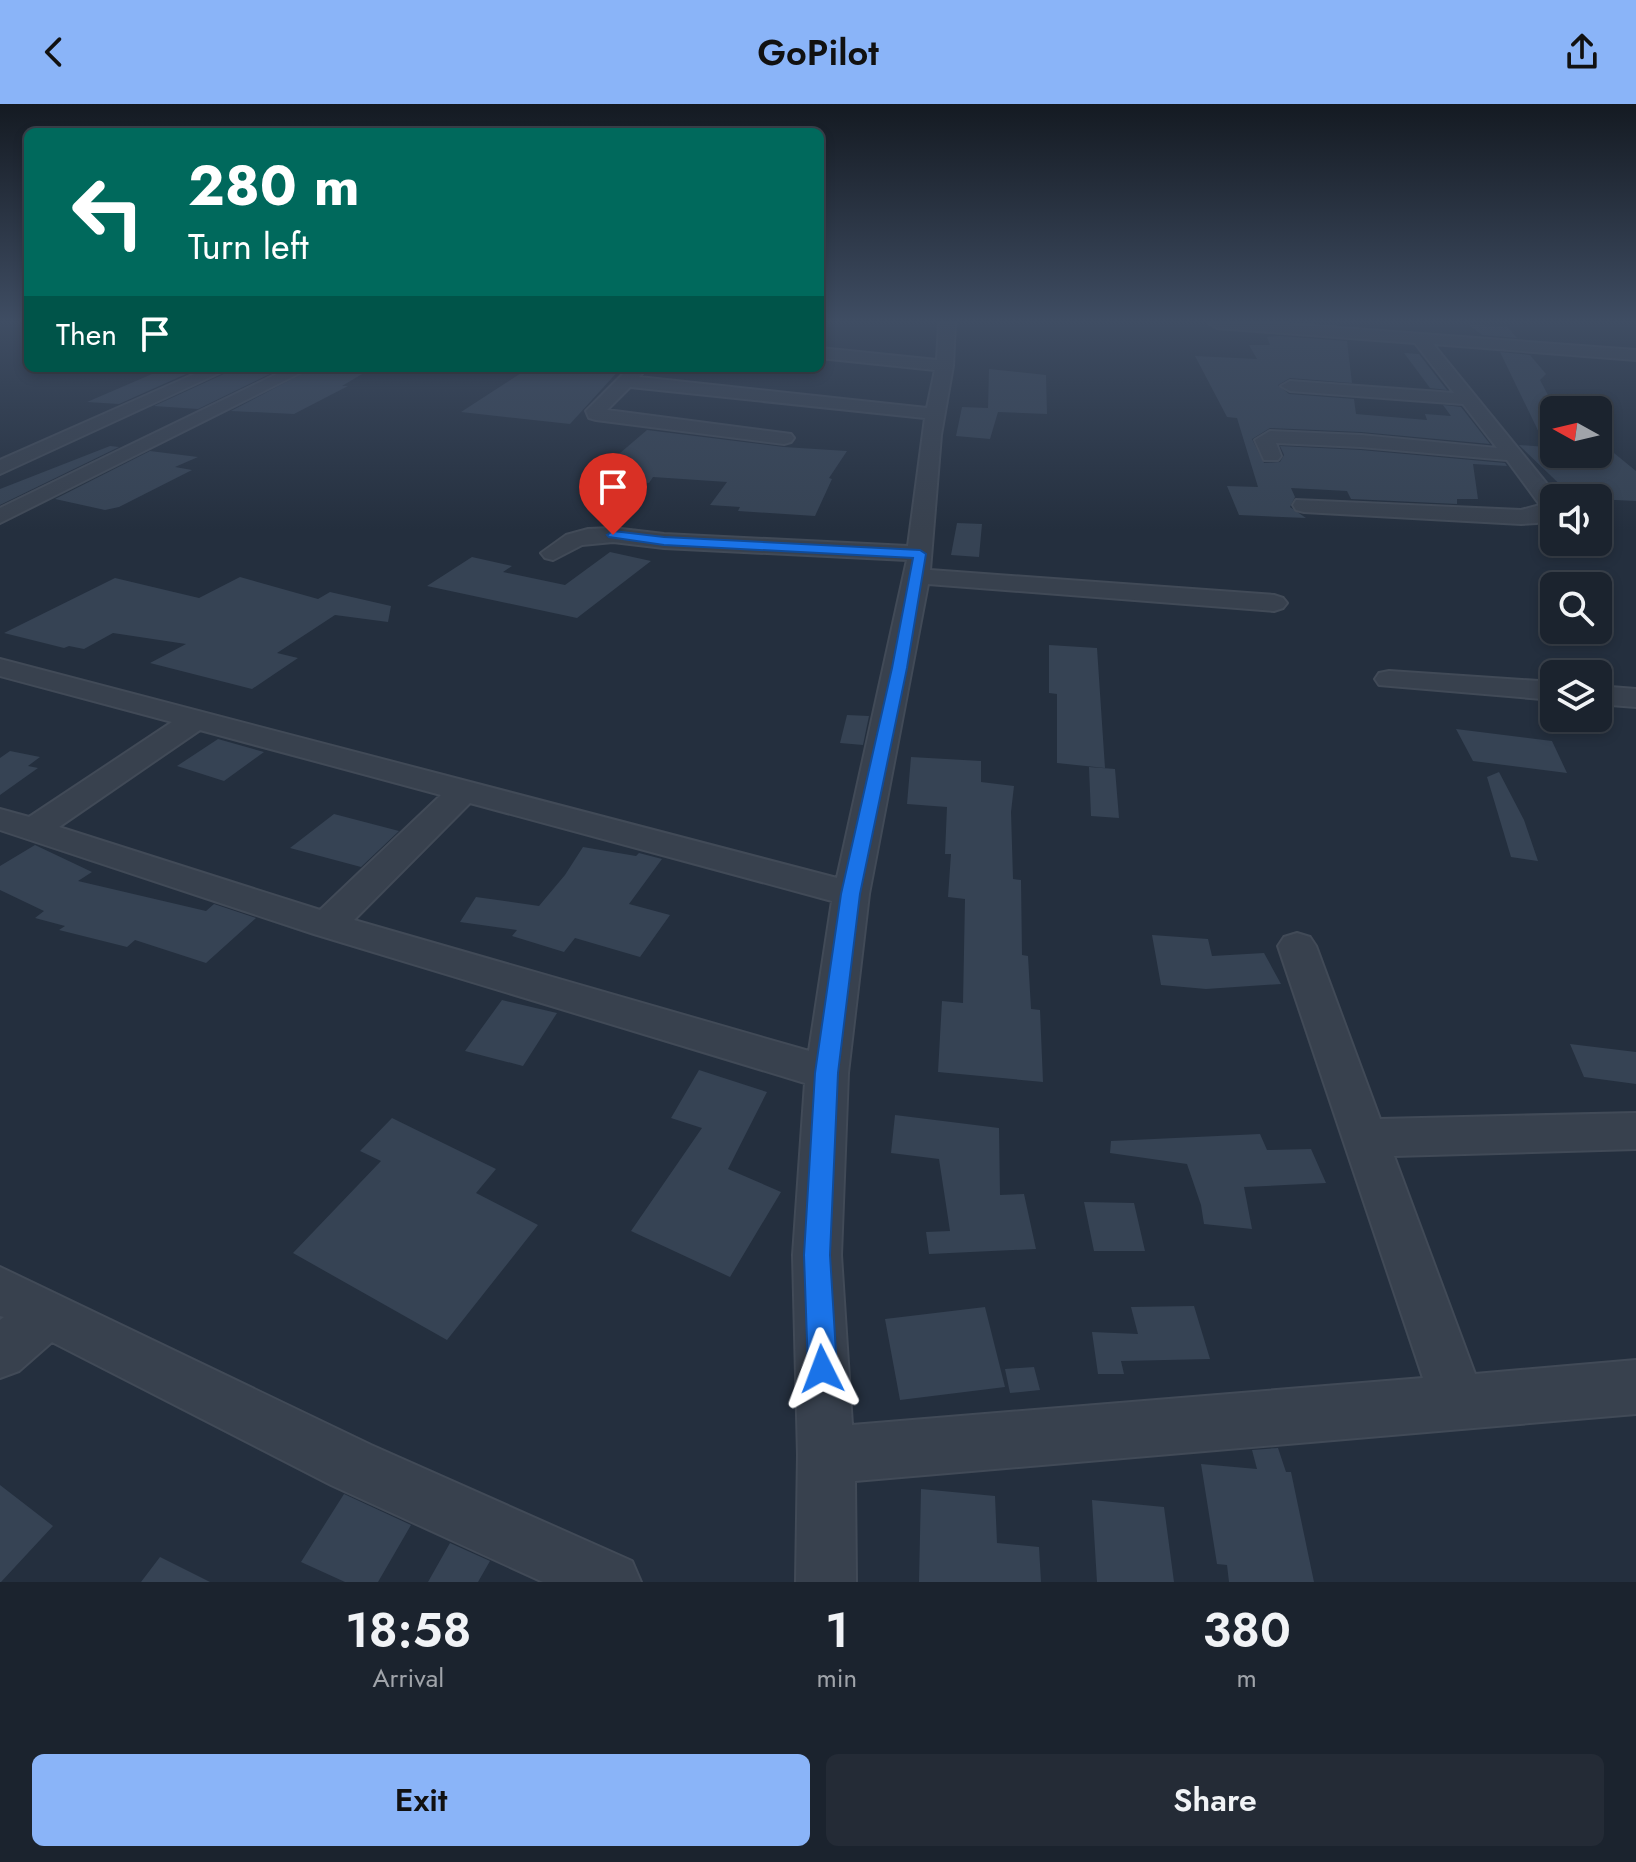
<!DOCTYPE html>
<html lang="en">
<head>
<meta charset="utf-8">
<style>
  :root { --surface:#1b232e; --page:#242b36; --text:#f1f3f6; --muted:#a0a4aa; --line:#39404a; --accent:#8ab4f8 }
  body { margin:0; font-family:Jost,sans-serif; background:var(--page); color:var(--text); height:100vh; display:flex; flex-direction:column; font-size:30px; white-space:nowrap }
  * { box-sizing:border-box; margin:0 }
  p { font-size:26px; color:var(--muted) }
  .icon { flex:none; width:44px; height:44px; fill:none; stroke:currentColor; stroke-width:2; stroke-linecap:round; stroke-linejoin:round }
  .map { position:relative; height:1478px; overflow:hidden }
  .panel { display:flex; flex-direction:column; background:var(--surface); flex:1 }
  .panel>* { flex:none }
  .top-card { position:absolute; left:24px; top:24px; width:800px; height:244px; border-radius:12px; box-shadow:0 4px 12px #0003,0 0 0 2px var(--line); background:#00695c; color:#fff; overflow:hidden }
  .needle { width:52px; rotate:278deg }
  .controls { position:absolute; left:1540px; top:292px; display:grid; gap:16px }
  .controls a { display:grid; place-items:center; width:72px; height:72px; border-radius:12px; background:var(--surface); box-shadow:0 4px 12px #0003,0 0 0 2px var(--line); font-size:40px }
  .pin { position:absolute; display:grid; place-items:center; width:68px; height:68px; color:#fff; margin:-82px -34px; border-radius:50% 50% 50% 0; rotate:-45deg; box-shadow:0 0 8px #0007 }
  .pin .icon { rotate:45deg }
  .me { position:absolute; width:88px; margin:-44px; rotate:357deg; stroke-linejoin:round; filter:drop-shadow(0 0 6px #0008) }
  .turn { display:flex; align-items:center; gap:28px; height:168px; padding:0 32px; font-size:36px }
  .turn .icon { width:104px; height:104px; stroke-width:2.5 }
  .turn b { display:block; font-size:56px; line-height:68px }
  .then { display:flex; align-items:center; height:76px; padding:0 32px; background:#0003; gap:16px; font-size:30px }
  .eta { display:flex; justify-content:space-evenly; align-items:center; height:136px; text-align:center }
  .eta b { font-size:48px; font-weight:600; line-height:56px }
  .cta { display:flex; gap:16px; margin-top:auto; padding:16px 32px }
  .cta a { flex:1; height:92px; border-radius:12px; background:var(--accent); color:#111; font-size:32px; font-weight:600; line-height:92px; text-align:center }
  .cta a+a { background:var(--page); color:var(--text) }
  header { display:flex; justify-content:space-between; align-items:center; height:104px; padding:0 32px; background:var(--accent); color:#111; font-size:36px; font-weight:600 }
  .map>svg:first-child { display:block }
  .building { fill:#364354 }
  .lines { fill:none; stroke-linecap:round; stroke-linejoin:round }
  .street-casing { stroke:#414a57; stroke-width:4 }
  .street { fill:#38414e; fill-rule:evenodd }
  .route { fill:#1a73e8; stroke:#114b97; stroke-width:2 }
</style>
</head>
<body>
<header><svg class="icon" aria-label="back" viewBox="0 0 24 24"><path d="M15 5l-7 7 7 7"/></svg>GoPilot<svg class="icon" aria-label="share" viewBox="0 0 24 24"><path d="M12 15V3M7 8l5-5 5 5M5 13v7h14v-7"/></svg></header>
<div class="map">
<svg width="1636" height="1478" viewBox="0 0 1636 1478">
  <rect width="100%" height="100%" fill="#242f3e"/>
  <path class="building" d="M1469 221 1507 222 1517 234 1482 231Z
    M1279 232 1347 237 1352 279 1290 274 1278 281 1289 290 1354 295 1356 310 1427 316 1425 310 1451 312 1443 301 1461 303 1490 340 1361 328 1270 324 1252 335 1264 359 1280 358 1284 351 1280 342 1361 346 1505 359 1507 362 1473 360 1478 395H1457V400L1351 395 1347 387 1291 384 1295 393 1290 403 1306 414 1239 411 1227 382 1258 383 1237 314 1227 313 1195 252 1257 255 1249 241H1270L1267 233Z
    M1500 248 1530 251 1546 270 1540 276 1556 306 1554 350H1598V346L1614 349 1636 367V397L1574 394 1522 344 1519 341 1546 343Z
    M1404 249 1419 250 1447 286 1430 284Z
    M166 264 195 266 119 300 87 298Z
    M262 264H282L198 305 154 302 226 269H261Z
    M313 264 367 267 342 282H348L294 310 231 307Z
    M529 264H621L570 320 461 308Z
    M989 265 1046 271 1047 310 998 308 990 335 956 332 962 303 988 304Z
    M647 326 784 343 847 347 829 374 832 375 815 412 738 407 740 403 710 401 727 378 653 373 649 379 592 373Z
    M110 342 119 343 0 401V385Z
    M150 347 198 353 175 363 192 366 119 403 105 406 55 395Z
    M957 419 982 420 979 453 951 451Z
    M610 448 651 457 577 514 427 482 472 453 512 462 503 468 565 481Z
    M240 473 318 495 330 488 391 502 388 518 335 511 277 549 298 554 252 585 150 559 186 540 113 529 84 545 69 542 64 544 4 529 115 474 199 494Z
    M1049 541 1097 544 1105 664 1057 659V590L1049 589Z
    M847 611 869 612 863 641 840 639Z
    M1456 625 1552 637 1567 669 1473 657Z
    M218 635 264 648 224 677 177 662Z
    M10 647 40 653 28 662 38 664 0 691V654Z
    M911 653 981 657V678L1014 682 1011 708 1013 775 1021 776 1022 851 1028 852 1031 905 1040 906 1043 978 938 968 942 897 963 899 965 795 948 793 951 750H945L947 703 907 700Z
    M1089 663 1115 665 1119 714 1091 712Z
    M1499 668 1524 716 1538 757 1511 753 1487 673Z
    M334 710 399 727 361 763 290 744Z
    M35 741 92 768 78 777 206 807 214 800 256 814 206 859 135 836 127 843 59 826 65 822 35 814 44 807 0 786V762Z
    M583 743 636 752 639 749 662 755 629 800 670 811 640 853 575 834 564 848 512 832 517 826 460 818 476 793 539 802 565 771Z
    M1152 831 1208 835 1212 852 1264 849 1281 880 1206 885 1161 881Z
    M502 896 557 909 523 962 465 947Z
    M1570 940 1636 948V980L1584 973Z
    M699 966 767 988 728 1065 781 1088 730 1173 631 1127 702 1024 671 1014Z
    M895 1011 999 1024 1000 1091 1024 1090 1036 1145 929 1150 926 1128 950 1127 939 1055 891 1049Z
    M392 1014 496 1065 476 1089 538 1121 447 1236 293 1149 381 1057 360 1047Z
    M1260 1030 1267 1046 1311 1045 1326 1079 1244 1083 1252 1125 1204 1120 1201 1101 1187 1060 1110 1049 1111 1037Z
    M1084 1098 1134 1099 1145 1147H1094Z
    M1194 1202 1210 1255 1121 1257 1124 1270H1098L1092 1228 1138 1230 1131 1203Z
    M985 1203 1005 1283 900 1296 885 1215Z
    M1034 1263 1040 1286 1010 1289 1005 1265Z
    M1278 1344 1286 1368H1291L1314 1478H1229L1227 1461 1217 1460 1201 1360 1257 1365 1252 1346Z
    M0 1381 53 1422 1 1478H0Z
    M921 1385 995 1392 997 1439 1039 1443 1041 1478H919Z
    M344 1390 411 1421 378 1478H345L301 1458Z
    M1092 1396 1164 1403 1174 1478H1097Z
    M450 1439 490 1457 478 1478H428Z
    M160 1453 210 1478H141Z"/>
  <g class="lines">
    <defs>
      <path id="street" d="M939 219H955L953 262 941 331 930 466 1274 491 1283 494 1287 499 1283 504 1274 507 928 480 869 790 848 969 841 1151 852 1321 1423 1274 1278 842 1284 833 1297 829 1310 833 1316 842 1380 1015 1636 1009V1045L1394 1052 1475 1270 1636 1256V1310L855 1377 856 1478H796L798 1351 793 1151 805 979 314 830 0 726V705L29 713 172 618 0 572V555L837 774 907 456 664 444 613 438 582 441 553 456 545 454 541 449 566 431 588 425 613 424 664 430 908 442 925 314 630 283 607 306 791 330 794 334 791 338 784 340 596 316 589 314 586 307 629 264H647L639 273 927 304 935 266 820 254V244L937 256ZM200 626 441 691 320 806 59 723ZM470 699 832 797 809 947 354 816Z
        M1209 219H1274L1636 246V256L1433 240 1556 391 1554 412 1537 419 1521 420 1304 408 1296 406 1293 401 1296 396 1521 406 1540 401 1507 356 1361 343 1276 339 1281 352 1278 356H1264L1255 336 1270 327 1361 331 1497 344 1463 300 1290 287 1281 282 1290 277 1454 289 1415 239 1217 224Z
        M208 264H230L0 370V356Z
        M289 264H310L0 419V404Z
        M1569 438H1594L1596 440 1592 445C1582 447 1575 447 1569 438Z
        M1389 567 1554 578V596L1379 581 1375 575 1379 569Z
        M1598 582 1636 585V603L1598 600Z
        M0 1163 371 1341 632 1457 641 1478H543L331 1381 52 1238 19 1267 0 1274V1216L4 1213 0 1212Z"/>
    </defs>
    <use href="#street" class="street-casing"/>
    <use href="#street" class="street"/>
  </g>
  <linearGradient id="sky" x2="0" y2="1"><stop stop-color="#141a22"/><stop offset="0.51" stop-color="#3f4d63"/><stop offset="1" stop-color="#3f4d63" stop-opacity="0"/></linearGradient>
  <rect width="1636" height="426" fill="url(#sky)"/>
  <path class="route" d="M613 427 664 433 920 446 926 450 907 564 860 790 838 969 830 1151 837 1265 832 1275 822 1279 812 1275 808 1265 804 1151 815 969 841 790 892 564 913 454 664 441 609 433 607 431Z"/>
</svg>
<div class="controls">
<a><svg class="needle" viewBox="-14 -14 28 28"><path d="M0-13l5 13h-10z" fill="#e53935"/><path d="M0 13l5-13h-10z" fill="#a0a4aa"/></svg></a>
<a><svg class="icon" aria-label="sound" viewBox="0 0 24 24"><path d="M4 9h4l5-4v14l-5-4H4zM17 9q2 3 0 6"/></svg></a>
<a><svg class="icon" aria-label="search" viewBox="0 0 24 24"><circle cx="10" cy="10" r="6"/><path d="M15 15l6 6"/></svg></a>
<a><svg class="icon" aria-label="layers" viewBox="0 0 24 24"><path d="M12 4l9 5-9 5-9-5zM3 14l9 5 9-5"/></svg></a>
</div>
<div class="pin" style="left:613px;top:431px;background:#d93025"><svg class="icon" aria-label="arrive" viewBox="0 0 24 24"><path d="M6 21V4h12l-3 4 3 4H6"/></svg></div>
<svg class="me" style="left:822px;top:1265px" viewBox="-20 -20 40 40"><path d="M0-17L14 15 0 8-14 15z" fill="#1a73e8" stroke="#fff" stroke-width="4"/></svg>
<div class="top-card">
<div class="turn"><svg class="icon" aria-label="left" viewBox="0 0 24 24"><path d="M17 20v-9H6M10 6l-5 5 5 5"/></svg><div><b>280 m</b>Turn left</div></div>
<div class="then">Then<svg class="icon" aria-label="arrive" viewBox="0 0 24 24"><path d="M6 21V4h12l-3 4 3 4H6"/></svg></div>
</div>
</div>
<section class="panel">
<div class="eta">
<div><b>18:58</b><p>Arrival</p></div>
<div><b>1</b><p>min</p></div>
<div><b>380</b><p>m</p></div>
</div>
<div class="cta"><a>Exit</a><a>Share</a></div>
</section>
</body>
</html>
